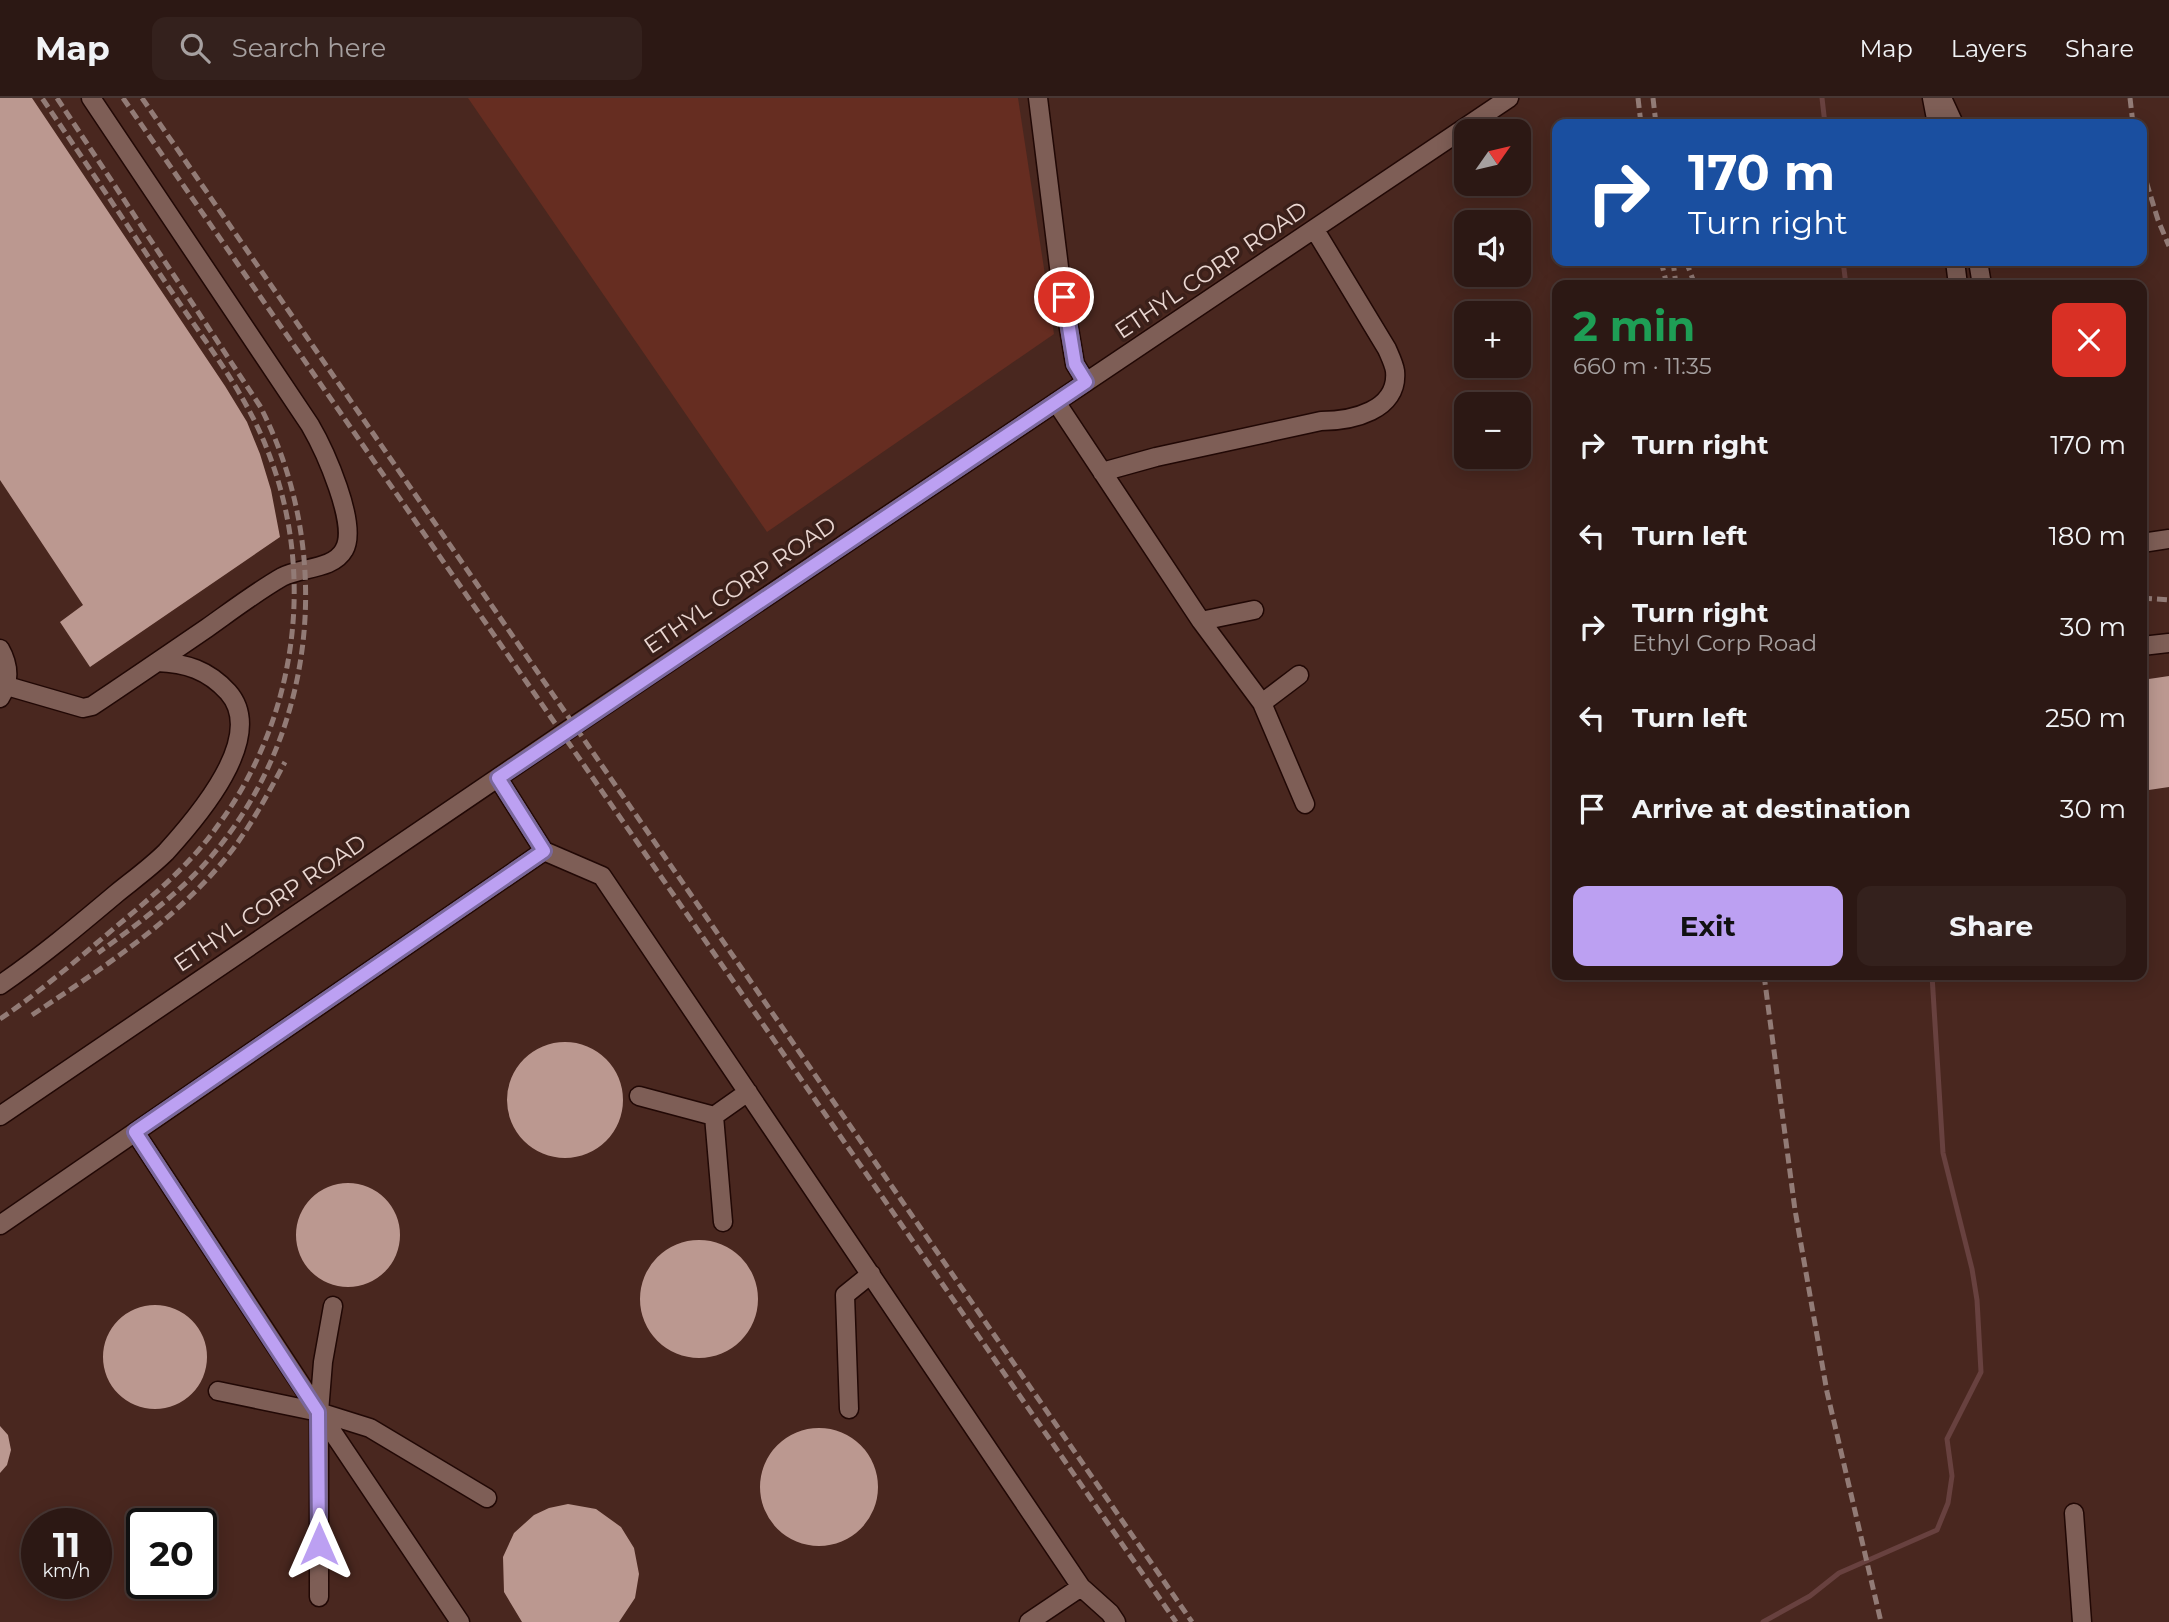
<!DOCTYPE html>
<html lang="en">
<head>
<meta charset="utf-8">
<style>
  :root { --surface:#2c1814; --page:#34211d; --text:#f1f3f6; --muted:#a6a0a0; --line:#483734; --accent:#bca0f2 }
  body { margin:0; font-family:Montserrat,sans-serif; background:var(--page); color:var(--text); height:100vh; display:flex; flex-direction:column; font-size:26px; white-space:nowrap }
  * { box-sizing:border-box; margin:0 }
  p { font-size:23px; color:var(--muted) }
  .icon { flex:none; width:38px; height:38px; fill:none; stroke:currentColor; stroke-width:2; stroke-linecap:round; stroke-linejoin:round }
  .map { position:relative; flex:1; overflow:hidden }
  .sheet { position:absolute; left:1552px; top:182px; width:595px; height:700px; display:flex; flex-direction:column; background:var(--surface); border-radius:14px; box-shadow:0 4px 18px #0003,0 0 0 2px var(--line) }
  .sheet>* { flex:none }
  .top-card { position:absolute; left:1552px; top:21px; width:595px; height:147px; border-radius:14px; box-shadow:0 4px 18px #0003,0 0 0 2px var(--line); background:#1a4fa0; color:#fff; overflow:hidden }
  .needle { width:46px; rotate:56deg }
  .controls { position:absolute; left:1454px; top:21px; display:grid; gap:14px }
  .controls a { display:grid; place-items:center; width:77px; height:77px; border-radius:14px; background:var(--surface); box-shadow:0 4px 18px #0003,0 0 0 2px var(--line); font-size:35px }
  .speed { position:absolute; left:21px; top:1410px; display:flex; gap:14px; font-size:35px; font-weight:700; text-align:center }
  .speed>* { display:grid; place-content:center; width:91px; height:91px; border-radius:50%; background:var(--surface); box-shadow:0 4px 18px #0003,0 0 0 2px var(--line); line-height:1 }
  .speed small { font-size:18px; font-weight:400 }
  .speed .limit { border:4px solid #111; border-radius:10px; background:#fff; color:#111 }
  .pin { position:absolute; display:grid; place-items:center; width:60px; height:60px; color:#fff; margin:-30px; border:4px solid #fff; border-radius:50%; box-shadow:0 2px 7px #0007 }
  .me { position:absolute; width:77px; margin:-38px; rotate:0deg; stroke-linejoin:round; filter:drop-shadow(0 0 5px #0008) }
  .turn { display:flex; align-items:center; gap:24px; height:147px; padding:0 21px; font-size:32px }
  .turn .icon { width:91px; height:91px; stroke-width:2.5 }
  .turn b { display:block; font-size:49px; line-height:60px }
  .round { display:grid; place-items:center; flex:none; width:74px; height:74px; border-radius:14px; background:var(--page) }
  .overview { display:flex; align-items:center; justify-content:space-between; height:119px; padding:0 21px }
  h1 { font-size:42px; font-weight:700; line-height:52px; color:#1e9e55 }
  .action { display:flex; gap:14px; margin-top:auto; padding:14px 21px }
  .action a { flex:1; height:80px; border-radius:14px; background:var(--accent); color:#111; font-size:28px; font-weight:700; line-height:80px; text-align:center }
  .action a+a { background:var(--page); color:var(--text) }
  ul { padding:0; list-style:none }
  li { display:flex; align-items:center; gap:21px; height:91px; padding:0 21px }
  li div { flex:1 }
  li b { display:block; font-size:26px }
  li em { font-style:normal }
  header { display:flex; align-items:center; gap:42px; box-sizing:border-box; height:98px; padding:0 35px; background:var(--surface); border-bottom:2px solid var(--line) }
  header strong { font-size:33px }
  nav { display:flex; gap:38px; margin-inline-start:auto; font-size:24px }
  .search { width:490px; height:63px; background:var(--page); display:flex; align-items:center; gap:18px; box-sizing:border-box; padding:0 24px; border-radius:14px; color:var(--muted); font-size:26px }
  .map>svg:first-child { display:block }
  .built { fill:#49271f; fill-rule:evenodd }
  .green { fill:#662d21 }
  .lines { fill:none; stroke-linecap:round; stroke-linejoin:round }
  .stream { stroke:#68413f; stroke-width:5 }
  .building { fill:#bb9890 }
  .minor-casing { stroke:#210805; stroke-width:21 }
  .minor { stroke:#7e5e56; stroke-width:18 }
  .rail { stroke:#927b76; stroke-width:5; stroke-dasharray:10 5; stroke-linecap:butt }
  .route-casing { stroke:#7a689d; stroke-width:18 }
  .route { stroke:#bca0f2; stroke-width:12 }
  .labels { text-anchor:middle; dominant-baseline:central; stroke-width:7; stroke-linejoin:round; paint-order:stroke }
  .street-label { font-size:23px; fill:#ead7d2; stroke:#3b201a }
</style>
</head>
<body>
<header>
<strong>Map</strong>
<div class="search"><svg class="icon" aria-label="search" viewBox="0 0 24 24"><circle cx="10" cy="10" r="6"/><path d="M15 15l6 6"/></svg>Search here</div>
<nav><a>Map</a><a>Layers</a><a>Share</a></nav>
</header>
<div class="map">
<svg width="2169" height="1524" viewBox="0 0 2169 1524">
  <rect width="100%" height="100%" fill="#3b201a"/>
  <path class="built" d="M0 0H2169V1524H0ZM1558 26H2142V163H1558ZM1466 33H1519V86H1466ZM1466 124H1519V177H1466ZM1558 187H2142V877H1558ZM1466 215H1519V268H1466ZM1466 306H1519V359H1466ZM37 1426H96V1486H37ZM142 1426H201V1486H142Z"/>
  <path class="green" d="M468 0H1018L1054 236 767 434Z"/>
  <g class="lines">
    <path class="stream" d="M1822 0 1825 26
      M1843 163 1846 187
      M1763 1524 1810 1498 1839 1475 1937 1432 1948 1405 1952 1378 1947 1341 1981 1274 1977 1202 1972 1171 1943 1055 1932 877"/>
  </g>
  <path class="building" d="M0 0H32L225 288 247 324 260 356 271 392 280 439 90 569 60 524 83 507 0 382Z
    M2169 578V689L2142 693V582Z
    M507 1002a58 58 0 1 1 116 0a58 58 0 1 1-116 0Z
    M296 1137a52 52 0 1 1 104 0a52 52 0 1 1-104 0Z
    M640 1201a59 59 0 1 1 118 0a59 59 0 1 1-118 0Z
    M103 1259a52 52 0 1 1 104 0a52 52 0 1 1-104 0Z
    M0 1328 8 1337 11 1352 7 1367 0 1375Z
    M760 1389a59 59 0 1 1 118 0a59 59 0 1 1-118 0Z
    M568 1406 596 1411 621 1429 634 1450 639 1476 635 1500 619 1524H522L504 1494 503 1459 514 1435 534 1417 549 1410Z"/>
  <g class="lines">
    <defs>
      <path id="minor" d="M1038 0 1060 177 1075 266 1086 284
        M1932 0 1937 26
        M1942 0 1954 26
        M1955 163 1958 187
        M1978 163 1982 187
        M1056 304 1201 523
        M1102 374 1156 359 1321 323C1351 323 1399 313 1395 273 1394 266 1390 258 1387 251L1315 132
        M2142 445 2169 441
        M1254 512 1201 523 1262 605
        M2142 548 2169 545
        M0 551C9 567 10 584 0 600
        M1299 577 1262 605 1305 706
        M7 588 83 610 92 608C131 582 169 556 207 530 231 513 256 494 282 479 300 469 333 472 344 452 359 427 324 351 310 327L91 0
        M498 680 544 753 602 778 1081 1489 1029 1524
        M0 887C41 859 79 827 117 795 133 782 151 769 166 754 196 721 268 639 228 594 208 572 186 565 157 564
        M639 998 714 1018 748 994
        M0 1018 574 628 1509 0
        M714 1018 723 1124
        M135 1034 319 1314 370 1330 487 1400
        M0 1127 544 753
        M333 1208 323 1264 319 1314 460 1524
        M218 1293 319 1314V1499
        M849 1311 845 1197 871 1176
        M2074 1415 2082 1524
        M1081 1489 1110 1515 1116 1524"/>
    </defs>
    <use href="#minor" class="minor-casing"/>
    <use href="#minor" class="minor"/>
    <path class="rail" d="M57 0 260 308C337 458 316 645 201 770 170 802 134 829 98 855
      M123 0 1176 1524
      M142 0 1192 1524
      M1638 0 1641 26
      M1653 0 1656 26
      M2130 0 2133 26
      M2142 70 2158 122 2169 148
      M1661 163 1667 187
      M1673 163 1676 187
      M1686 163 1695 187
      M2142 500 2169 502
      M1764 877 1795 1112 1827 1294 1881 1524
      M32 917C104 869 180 820 233 751 253 724 269 694 285 664
      M0 921C37 896 71 867 105 838 144 805 186 772 216 730 297 622 317 476 267 351 246 297 210 250 178 203 133 136 88 68 42 0"/>
  </g>
  <g class="lines">
    <defs>
      <path id="route" d="M319 1446 318 1314 135 1034 544 753 498 680 1086 284 1075 266 1064 199"/>
    </defs>
    <use href="#route" class="route-casing"/>
    <use href="#route" class="route"/>
  </g>
  <g class="labels">
    <g class="street-label">
      <text transform="translate(1211 172) rotate(-34)">ETHYL CORP ROAD</text>
      <text transform="translate(740 487) rotate(-34)">ETHYL CORP ROAD</text>
      <text transform="translate(270 805) rotate(-34)">ETHYL CORP ROAD</text>
    </g>
  </g>
</svg>
<div class="controls">
<a><svg class="needle" viewBox="-14 -14 28 28"><path d="M0-13l5 13h-10z" fill="#e53935"/><path d="M0 13l5-13h-10z" fill="#a6a0a0"/></svg></a>
<a><svg class="icon" aria-label="sound" viewBox="0 0 24 24"><path d="M4 9h4l5-4v14l-5-4H4zM17 9q2 3 0 6"/></svg></a>
<a>+</a>
<a>−</a>
</div>
<div class="speed"><div>11<small>km/h</small></div><div class="limit">20</div></div>
<div class="pin" style="left:1064px;top:199px;background:#d93025"><svg class="icon" aria-label="arrive" viewBox="0 0 24 24"><path d="M6 21V4h12l-3 4 3 4H6"/></svg></div>
<svg class="me" style="left:319px;top:1446px" viewBox="-20 -20 40 40"><path d="M0-17L14 15 0 8-14 15z" fill="#bca0f2" stroke="#fff" stroke-width="4"/></svg>
<div class="top-card">
<div class="turn"><svg class="icon" aria-label="right" viewBox="0 0 24 24"><path d="M7 20v-9h11M14 6l5 5-5 5"/></svg><div><b>170 m</b>Turn right</div></div>
</div>
<section class="sheet">
<div class="overview"><div><h1>2 min</h1><p>660 m · 11:35</p></div><a class="round" style="background:#d93025;color:#fff"><svg class="icon" aria-label="close" viewBox="0 0 24 24"><path d="M6 6l12 12M18 6L6 18"/></svg></a></div>
<ul>
<li><svg class="icon" aria-label="right" viewBox="0 0 24 24"><path d="M7 20v-9h11M14 6l5 5-5 5"/></svg><div><b>Turn right</b></div><em>170 m</em></li>
<li><svg class="icon" aria-label="left" viewBox="0 0 24 24"><path d="M17 20v-9H6M10 6l-5 5 5 5"/></svg><div><b>Turn left</b></div><em>180 m</em></li>
<li><svg class="icon" aria-label="right" viewBox="0 0 24 24"><path d="M7 20v-9h11M14 6l5 5-5 5"/></svg><div><b>Turn right</b><p>Ethyl Corp Road</p></div><em>30 m</em></li>
<li><svg class="icon" aria-label="left" viewBox="0 0 24 24"><path d="M17 20v-9H6M10 6l-5 5 5 5"/></svg><div><b>Turn left</b></div><em>250 m</em></li>
<li><svg class="icon" aria-label="arrive" viewBox="0 0 24 24"><path d="M6 21V4h12l-3 4 3 4H6"/></svg><div><b>Arrive at destination</b></div><em>30 m</em></li>
</ul>
<div class="action"><a>Exit</a><a>Share</a></div>
</section>
</div>
</body>
</html>
